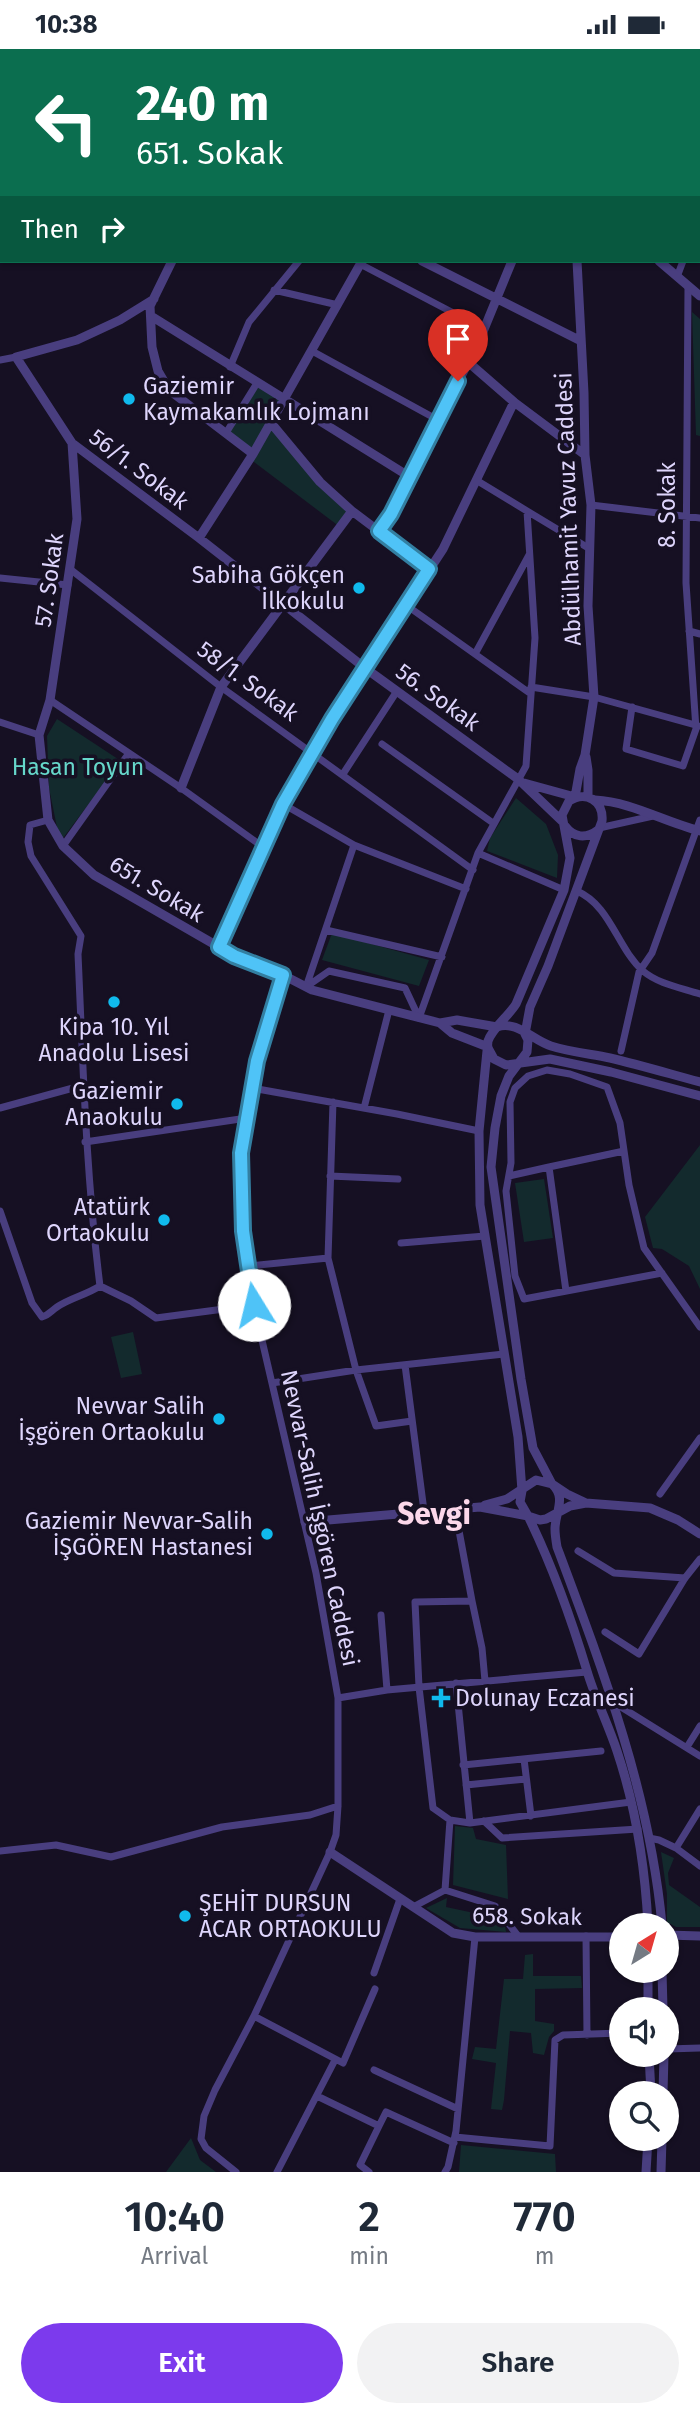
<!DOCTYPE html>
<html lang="en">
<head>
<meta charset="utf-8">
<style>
  :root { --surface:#fff; --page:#f2f2f3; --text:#1f2937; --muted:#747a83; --accent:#7c3aed }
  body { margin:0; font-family:"Fira Sans",sans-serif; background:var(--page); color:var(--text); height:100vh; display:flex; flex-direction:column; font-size:26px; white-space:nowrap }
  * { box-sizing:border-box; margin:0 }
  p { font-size:23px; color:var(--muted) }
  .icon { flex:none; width:38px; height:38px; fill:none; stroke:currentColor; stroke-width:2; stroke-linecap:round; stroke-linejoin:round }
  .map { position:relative; height:2123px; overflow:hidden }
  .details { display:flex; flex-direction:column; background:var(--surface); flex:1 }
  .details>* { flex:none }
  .guide { position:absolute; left:0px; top:0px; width:700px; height:214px; box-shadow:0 2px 5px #0004; background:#0b6e4f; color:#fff; overflow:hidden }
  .needle { width:46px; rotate:37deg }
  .controls { position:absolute; left:609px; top:1864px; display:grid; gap:14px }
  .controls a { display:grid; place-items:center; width:70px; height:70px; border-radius:50%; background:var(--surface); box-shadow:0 2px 5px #0004; font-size:35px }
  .pin { position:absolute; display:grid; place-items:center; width:60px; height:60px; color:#fff; margin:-72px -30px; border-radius:50% 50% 50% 0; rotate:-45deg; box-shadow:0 0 7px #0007 }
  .pin .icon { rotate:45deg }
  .me { position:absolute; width:77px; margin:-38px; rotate:351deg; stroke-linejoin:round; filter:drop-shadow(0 0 5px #0008) }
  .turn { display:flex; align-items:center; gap:24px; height:147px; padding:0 21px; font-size:32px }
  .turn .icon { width:91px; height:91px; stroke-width:2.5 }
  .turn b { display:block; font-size:49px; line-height:60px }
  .then { display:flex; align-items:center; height:66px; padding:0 21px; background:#0003; gap:14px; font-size:26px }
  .eta { display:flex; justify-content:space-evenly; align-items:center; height:119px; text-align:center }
  .eta b { font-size:42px; font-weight:600; line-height:49px }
  .primary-button { display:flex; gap:14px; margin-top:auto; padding:14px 21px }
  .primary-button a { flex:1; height:80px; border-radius:42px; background:var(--accent); color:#fff; font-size:28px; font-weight:600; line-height:80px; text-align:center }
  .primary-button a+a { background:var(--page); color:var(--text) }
  .status { display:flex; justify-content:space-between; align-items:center; height:49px; padding:0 35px; background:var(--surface); direction:ltr }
  .status svg { height:19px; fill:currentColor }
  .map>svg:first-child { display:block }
  .green { fill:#132a2d }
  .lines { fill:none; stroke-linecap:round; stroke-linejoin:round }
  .minor { stroke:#493e7f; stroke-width:7 }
  .tertiary { stroke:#493e7f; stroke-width:9 }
  .route-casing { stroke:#337fa1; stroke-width:18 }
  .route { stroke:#4fc3f7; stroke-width:12 }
  .poi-dot { fill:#10baed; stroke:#161023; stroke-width:2.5 }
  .labels { text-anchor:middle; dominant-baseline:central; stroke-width:7; stroke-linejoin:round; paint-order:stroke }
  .poi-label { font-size:23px; fill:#ded5fc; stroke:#161023; text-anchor:end }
  .street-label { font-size:23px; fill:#ded5fc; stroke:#161023 }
  .park-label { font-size:23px; fill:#66d7ca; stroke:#161023 }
  .district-label { font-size:30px; font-weight:bold; fill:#fcd7ea; stroke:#161023 }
</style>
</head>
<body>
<div class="status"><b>10:38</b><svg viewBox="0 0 49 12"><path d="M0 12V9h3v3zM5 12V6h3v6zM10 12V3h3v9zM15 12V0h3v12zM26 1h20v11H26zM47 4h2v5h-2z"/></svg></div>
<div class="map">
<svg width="700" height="2123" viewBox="0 0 700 2123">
  <rect width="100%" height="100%" fill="#161023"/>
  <path class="green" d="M692 263 700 270V387L696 386Z
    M257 334 284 351 271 374 352 462 340 478 250 410 253 405 226 384Z
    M57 670 121 712 60 793 49 739 47 687Z
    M516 749 546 775 558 806 557 829 487 802 490 789Z
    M332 884 429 911 419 937 322 911Z
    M700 1096V1240L689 1217 662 1200 653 1199 645 1168Z
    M544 1130 553 1189 524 1193 515 1134Z
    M133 1283 142 1325 121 1329 111 1288Z
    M455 1777 473 1779 476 1790 506 1796 508 1850 453 1836Z
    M661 1803 674 1809 668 1824 669 1836 700 1858V1878H676L667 1873V1845Z
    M447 1849 446 1858 488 1867 491 1861C501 1866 505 1873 506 1883L460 1879 426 1859Z
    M533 1905V1927H581L582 1939 535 1940V1972L554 1975V1982L549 1988 544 2006 533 2004 531 1984 510 1982 504 2051 502 2061 491 2060 496 2014 472 2010 475 1998 496 2000 504 1930H523L525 1906Z
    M191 2089 200 2111 216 2123H166Z
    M461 2096 555 2105 556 2123H459Z"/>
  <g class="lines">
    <path class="minor" d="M101 0 114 2
      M627 0V2
      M388 2 390 0
      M698 27 700 22
      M0 91 2 92
      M698 166 700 159
      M0 167H2
      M360 215 484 280
      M677 228 683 212
      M274 241 338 256
      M312 302 438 371
      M0 311 16 308
      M230 318 249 273 299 212
      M226 384 257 334
      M476 431 527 462 535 589 526 717 478 804
      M591 456 700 469
      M527 462 590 500
      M70 520 221 638 473 821
      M0 529 68 536
      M406 556 531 645
      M689 582 700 585
      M475 605 529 506
      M531 638 594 648 699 677
      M50 651 181 739 263 798
      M632 658 626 700 683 717 696 680 686 534 688 237
      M0 673 39 686
      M382 695 493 774
      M343 725 397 642
      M283 755 354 796 466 840
      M48 771 30 776 28 793 31 807 81 887 78 905C83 1016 86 1126 100 1237L131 1252 156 1269 254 1256
      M599 779 653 767
      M354 796 306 938 329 922 405 939 419 969
      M63 797 129 704
      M577 842C611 857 617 899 643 922 658 935 682 939 700 945
      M326 881 442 908
      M419 969 478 804 564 841
      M621 1002 639 923 652 904 700 771
      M252 1039 397 1065 479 1082
      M0 1059 84 1036
      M364 1059 389 961
      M85 1093 247 1069
      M549 1118 624 1102
      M330 1127 398 1130
      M509 1127 549 1118 566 1242
      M0 1162 32 1254 42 1268C49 1266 51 1262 57 1258 70 1249 86 1246 100 1237
      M401 1194 485 1187
      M328 1209 356 1321 376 1377 412 1372
      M249 1217 328 1209 333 1053
      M662 1224 524 1250 515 1227 506 1142 511 1114 510 1053 515 1039 528 1027 547 1021 570 1025 607 1038 620 1074 629 1136 644 1199 700 1278
      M405 1316 424 1462
      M272 1334 356 1321 504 1305
      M660 1445 700 1389
      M455 1460 472 1552
      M578 1502 614 1524 685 1529
      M381 1566 387 1641
      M605 1583 639 1605 685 1529 700 1510
      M456 1634 470 1774 631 1753
      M338 1649 387 1641 587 1623
      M613 1653 700 1707
      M687 1698 700 1677
      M524 1710 531 1767
      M463 1716 601 1702
      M466 1736 526 1730
      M700 1760 676 1799 700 1817
      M450 1771 470 1774
      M484 1772 502 1789 638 1780
      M649 1789 659 1791 676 1799
      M0 1802 56 1796 111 1808 222 1778 310 1766 338 1757
      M445 1841 450 1771 433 1759 419 1638 415 1553 472 1552 482 1599 485 1632
      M413 1858 445 1841 495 1857 518 1887
      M586 1887 587 1986
      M374 1924 400 1850
      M254 1967 343 2014 375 1940
      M667 2000 700 1999
      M374 2021 458 2060
      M317 2047 379 2077 386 2063 454 2094
      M455 2088 550 2097 555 1991 563 1986 621 1984
      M236 2123 206 2099 201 2090 204 2067 215 2041 254 1967 330 1803 336 1786 338 1757V1649L316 1524 255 1261 243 1182 241 1103 257 1012 283 926
      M277 2123 335 2011
      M369 2123 360 2116 379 2077
      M445 2123 448 2118 456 2082 475 1888"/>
    <path class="tertiary" d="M252 0 255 2
      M566 0V2
      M233 2 234 0
      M487 2 488 0
      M172 212 150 257 152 298 158 322 169 341 253 405 199 489
      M422 212 581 292
      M659 212 700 247
      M154 250 120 271 77 291 16 308 72 394 199 489 365 619 518 730 563 773
      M151 267 410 428
      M468 313 514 353
      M271 374 320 433 352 462
      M72 394 77 470 50 651 39 686 48 771 63 797 94 826 219 898 234 907 283 926 312 941 440 974 457 971 497 978C517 971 532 991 551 997 570 1003 591 1005 610 1009 640 1016 670 1025 700 1033
      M253 405 362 212
      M379 482 391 465 480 290 512 212
      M586 708 588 721V748
      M524 734 575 748
      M181 739 221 638 352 462 429 520
      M575 748 580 720 585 706 594 648 588 557 591 456 585 406 584 344 577 212
      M595 751C632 753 664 773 700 782
      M565 777C574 789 586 790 598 781
      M219 898 279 761 332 670 443 500 514 353 585 406
      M440 974 452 984 488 998
      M488 999 494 1010 506 1016 550 1010 611 1023 700 1047
      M586 1454 570 1457 546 1470 540 1471 528 1467 520 1453 522 1442 518 1388 480 1156 479 1082 488 992C493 978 508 968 516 955L564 841 570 809 562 766 569 752C586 741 604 752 602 772L548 917 530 958 525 985 528 991 527 1003 509 1027 501 1047 495 1079 491 1118 521 1330 533 1399 552 1435 567 1445 586 1454 650 1459 678 1471 700 1485
      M485 1456 507 1450 536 1431 552 1435C567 1449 555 1463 555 1480 555 1486 556 1492 557 1498 603 1621 650 1745 662 1876
      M305 1473 480 1458 528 1467C553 1518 571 1569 587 1622 595 1649 608 1675 617 1702 636 1759 645 1817 648 1876
      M330 1803 453 1884 475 1888H621
      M667 1886 700 1887
      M662 1922 663 1960
      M648 1960V1922
      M649 2006 651 2044
      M663 2044 664 2006
      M646 2123 648 2090
      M661 2123 662 2090"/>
  </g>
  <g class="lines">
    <defs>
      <path id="route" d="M254 1256 243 1182 241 1104 257 1012 283 926 234 907 219 898 283 755 332 670 429 520 379 482 391 465 458 332"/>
    </defs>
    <use href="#route" class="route-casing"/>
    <use href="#route" class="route"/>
  </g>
  <g class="poi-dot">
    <circle cx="129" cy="350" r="7"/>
    <circle cx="359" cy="539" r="7"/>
    <circle cx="114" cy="953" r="7"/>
    <circle cx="177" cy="1055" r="7"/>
    <circle cx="164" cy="1171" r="7"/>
    <circle cx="219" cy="1370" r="7"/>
    <circle cx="267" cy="1485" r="7"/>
    <path d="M437.5 1638.5h7v7h7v7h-7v7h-7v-7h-7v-7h7z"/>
    <circle cx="185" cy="1867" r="7"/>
  </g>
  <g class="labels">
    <g class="poi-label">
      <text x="143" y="337" text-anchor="start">Gaziemir<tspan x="143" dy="26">Kaymakamlık Lojmanı</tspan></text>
      <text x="345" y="526">Sabiha Gökçen<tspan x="345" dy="26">İlkokulu</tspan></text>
      <text x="114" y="978" text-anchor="middle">Kipa 10. Yıl<tspan x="114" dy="26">Anadolu Lisesi</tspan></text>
      <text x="163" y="1042">Gaziemir<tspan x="163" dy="26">Anaokulu</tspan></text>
      <text x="150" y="1158">Atatürk<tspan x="150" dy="26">Ortaokulu</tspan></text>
      <text x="205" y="1357">Nevvar Salih<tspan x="205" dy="26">İşgören Ortaokulu</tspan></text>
      <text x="253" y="1472">Gaziemir Nevvar-Salih<tspan x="253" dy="26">İŞGÖREN Hastanesi</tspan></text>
      <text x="455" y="1649" text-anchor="start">Dolunay Eczanesi</text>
      <text x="199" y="1854" text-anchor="start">ŞEHİT DURSUN<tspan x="199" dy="26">ACAR ORTAOKULU</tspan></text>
    </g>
    <g class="street-label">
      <text transform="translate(139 420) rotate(37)">56/1. Sokak</text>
      <text transform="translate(667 456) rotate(-90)">8. Sokak</text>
      <text transform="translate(568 460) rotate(-92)">Abdülhamit Yavuz Caddesi</text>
      <text transform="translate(49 531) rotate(-82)">57. Sokak</text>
      <text transform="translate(248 632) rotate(36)">58/1. Sokak</text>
      <text transform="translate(438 648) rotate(36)">56. Sokak</text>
      <text transform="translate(157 840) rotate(31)">651. Sokak</text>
      <text transform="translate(320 1469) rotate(78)">Nevvar-Salih İşgören Caddesi</text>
      <text transform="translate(527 1867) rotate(1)">658. Sokak</text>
    </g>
    <g class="park-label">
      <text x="78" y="718">Hasan Toyun</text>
    </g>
    <g class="district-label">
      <text x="434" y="1465">Sevgi</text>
    </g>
  </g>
</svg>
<div class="controls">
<a><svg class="needle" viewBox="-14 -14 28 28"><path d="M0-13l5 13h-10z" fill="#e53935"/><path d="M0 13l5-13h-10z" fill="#747a83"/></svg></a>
<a><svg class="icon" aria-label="sound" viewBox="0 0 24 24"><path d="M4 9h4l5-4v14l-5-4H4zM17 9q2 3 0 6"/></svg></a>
<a><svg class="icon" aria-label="search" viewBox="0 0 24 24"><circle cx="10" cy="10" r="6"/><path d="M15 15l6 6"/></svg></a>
</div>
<div class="pin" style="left:458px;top:332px;background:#d93025"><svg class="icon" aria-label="arrive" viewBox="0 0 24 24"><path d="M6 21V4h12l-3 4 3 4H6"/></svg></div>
<svg class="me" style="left:254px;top:1256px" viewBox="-20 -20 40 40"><circle r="19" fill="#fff"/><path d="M0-13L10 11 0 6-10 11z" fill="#4fc3f7"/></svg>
<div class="guide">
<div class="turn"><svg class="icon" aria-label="left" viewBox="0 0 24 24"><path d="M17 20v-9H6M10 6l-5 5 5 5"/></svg><div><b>240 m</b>651. Sokak</div></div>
<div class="then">Then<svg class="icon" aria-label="right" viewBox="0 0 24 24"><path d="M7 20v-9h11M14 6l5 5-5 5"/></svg></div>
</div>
</div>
<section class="details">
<div class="eta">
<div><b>10:40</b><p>Arrival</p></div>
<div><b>2</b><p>min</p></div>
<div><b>770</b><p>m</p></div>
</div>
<div class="primary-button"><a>Exit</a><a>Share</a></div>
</section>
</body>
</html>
